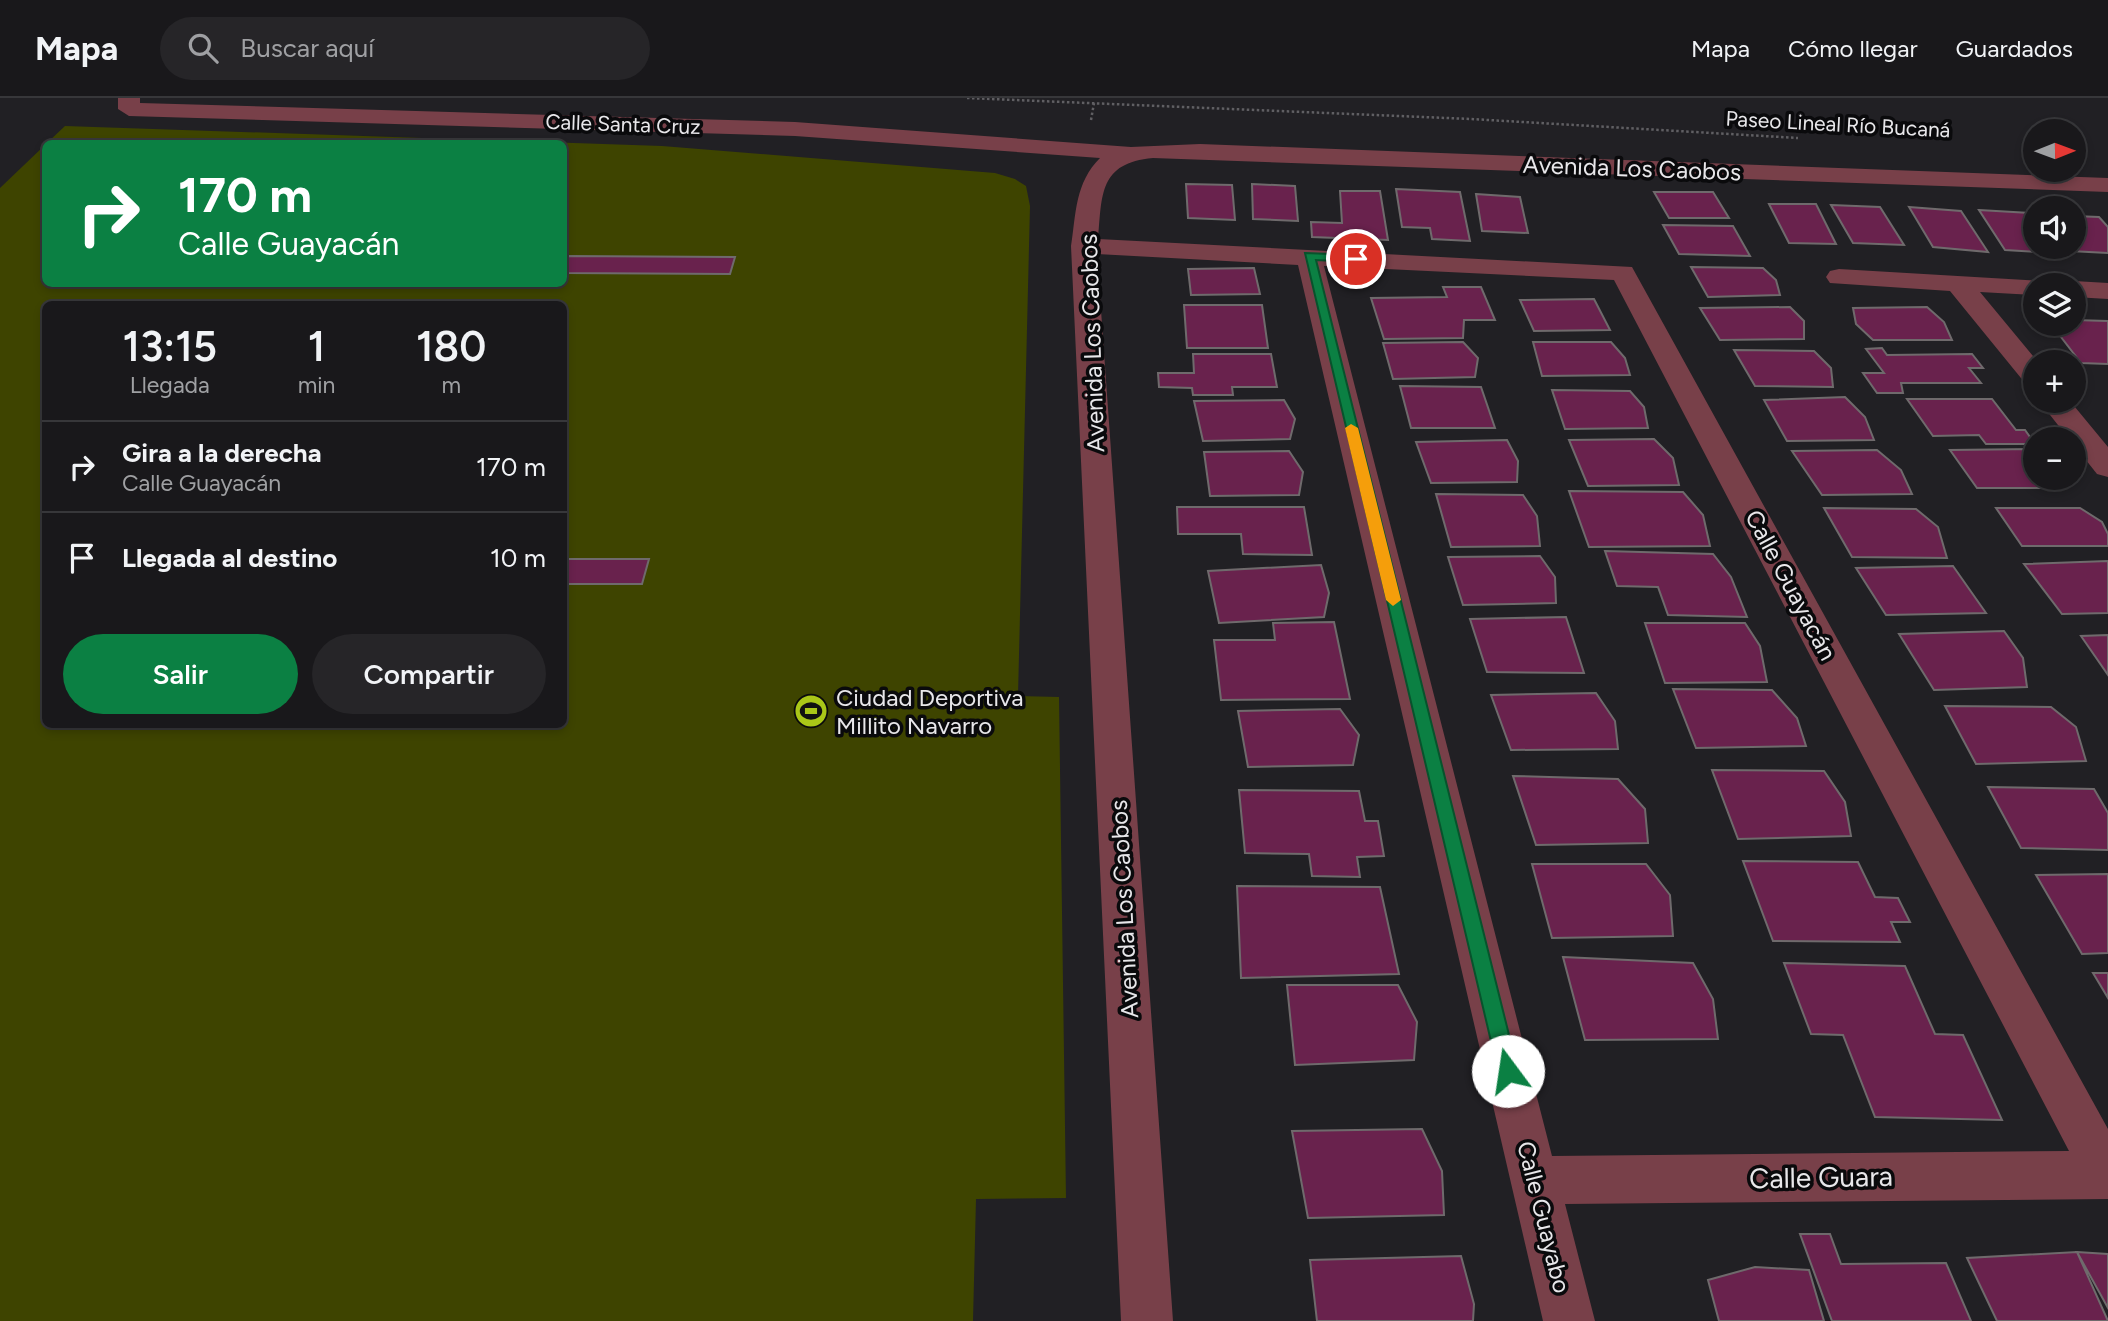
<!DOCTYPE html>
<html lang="es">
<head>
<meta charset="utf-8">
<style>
  :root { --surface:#19181b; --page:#262528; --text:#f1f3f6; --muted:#9fa0a3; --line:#37373a; --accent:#0b8043 }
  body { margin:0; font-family:Figtree,sans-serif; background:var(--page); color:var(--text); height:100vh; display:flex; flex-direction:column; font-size:26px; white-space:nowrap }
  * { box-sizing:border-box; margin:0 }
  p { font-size:23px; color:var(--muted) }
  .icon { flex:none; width:38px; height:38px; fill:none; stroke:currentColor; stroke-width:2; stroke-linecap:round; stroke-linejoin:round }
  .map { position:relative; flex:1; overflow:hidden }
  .side { position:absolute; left:42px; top:203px; width:525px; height:427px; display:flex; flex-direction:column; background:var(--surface); border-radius:10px; box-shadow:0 4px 10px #0003,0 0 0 2px var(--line) }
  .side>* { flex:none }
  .guide { position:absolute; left:42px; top:42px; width:525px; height:147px; border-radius:10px; box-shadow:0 4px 10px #0003,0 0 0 2px var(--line); background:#0b8043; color:#fff; overflow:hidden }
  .needle { width:46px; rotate:89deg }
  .tools { position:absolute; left:2023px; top:21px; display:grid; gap:14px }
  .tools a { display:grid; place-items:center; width:63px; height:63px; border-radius:50%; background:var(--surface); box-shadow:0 4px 10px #0003,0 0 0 2px var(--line); font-size:35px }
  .pin { position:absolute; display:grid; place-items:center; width:60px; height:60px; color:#fff; margin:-30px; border:4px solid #fff; border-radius:50%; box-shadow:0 2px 7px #0007 }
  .me { position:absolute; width:77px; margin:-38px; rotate:346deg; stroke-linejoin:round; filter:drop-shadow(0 0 5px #0008) }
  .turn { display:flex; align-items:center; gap:24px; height:147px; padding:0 21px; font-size:32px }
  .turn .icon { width:91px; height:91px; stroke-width:2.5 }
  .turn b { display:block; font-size:49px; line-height:60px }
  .eta { display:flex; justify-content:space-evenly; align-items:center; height:119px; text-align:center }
  .eta b { font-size:42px; font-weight:600; line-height:49px }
  .button { display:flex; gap:14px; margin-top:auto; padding:14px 21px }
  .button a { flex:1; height:80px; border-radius:42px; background:var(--accent); color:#fff; font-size:28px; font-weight:600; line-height:80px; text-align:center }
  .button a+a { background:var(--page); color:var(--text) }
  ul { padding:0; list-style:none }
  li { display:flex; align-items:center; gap:21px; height:91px; padding:0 21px; border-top:2px solid var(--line) }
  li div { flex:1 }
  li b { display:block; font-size:26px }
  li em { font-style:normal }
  header { display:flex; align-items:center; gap:42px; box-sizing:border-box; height:98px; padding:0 35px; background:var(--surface); border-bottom:2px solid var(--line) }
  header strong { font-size:33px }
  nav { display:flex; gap:38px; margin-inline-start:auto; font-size:24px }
  .search { width:490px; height:63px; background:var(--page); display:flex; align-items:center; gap:18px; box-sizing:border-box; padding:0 24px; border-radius:38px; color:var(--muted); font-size:26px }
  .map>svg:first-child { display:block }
  .green { fill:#3e4400; fill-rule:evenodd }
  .building { fill:#69224d; stroke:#6f6a6c; stroke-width:2 }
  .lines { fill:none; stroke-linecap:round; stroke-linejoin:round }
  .path { stroke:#605f63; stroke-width:2.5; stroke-dasharray:2.5 2.5; stroke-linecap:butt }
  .street { fill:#784049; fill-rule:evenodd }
  .route { fill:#0b8043; stroke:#07532c; stroke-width:2 }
  .slow { fill:#f59e0b }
  .labels { text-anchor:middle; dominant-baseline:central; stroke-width:7; stroke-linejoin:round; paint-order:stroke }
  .far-street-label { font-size:21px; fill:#e8e7ea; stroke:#0a0a0c }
  .street-label { font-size:24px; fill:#e8e7ea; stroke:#0a0a0c }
  .poi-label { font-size:24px; fill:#e8e7ea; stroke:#0a0a0c; text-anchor:start }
  .near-street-label { font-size:28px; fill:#e8e7ea; stroke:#0a0a0c }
</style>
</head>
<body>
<header>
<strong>Mapa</strong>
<div class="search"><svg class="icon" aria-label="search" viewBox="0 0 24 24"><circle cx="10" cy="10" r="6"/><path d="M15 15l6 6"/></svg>Buscar aquí</div>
<nav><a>Mapa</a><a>Cómo llegar</a><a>Guardados</a></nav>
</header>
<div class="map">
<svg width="2108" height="1223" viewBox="0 0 2108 1223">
  <rect width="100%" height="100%" fill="#212024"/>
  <path class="green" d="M65 28 662 48 995 75 1015 81 1026 88 1030 108 1018 598 1059 599 1066 1100 976 1101 973 1223H0V90L45 47 46 186H564V46L47 45ZM46 206H564V626H46Z"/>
  <path class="building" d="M1186 86 1232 87 1235 122 1188 120Z
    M1252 86 1295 88 1298 123 1253 121Z
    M1396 91 1460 94 1470 143 1432 141 1430 130 1402 129Z
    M1340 93H1380L1388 142 1312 139 1311 124 1342 125Z
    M1654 94H1713L1729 120H1669Z
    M1476 96 1520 99 1528 135 1482 133Z
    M1769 106H1816L1836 146 1789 145Z
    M1831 107 1880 109 1904 147 1853 145Z
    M1909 109 1961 113 1988 154 1933 149Z
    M1979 112 2030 115 2035 123V149H2053L2058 155 2005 152Z
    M2074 118 2099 119 2108 129V155L2070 153 2066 149H2074Z
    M1663 127 1733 128 1750 158 1679 156Z
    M564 158 735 159 730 176 564 175Z
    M1691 169 1763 170 1776 182 1780 197 1708 199Z
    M1254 170 1260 196 1191 197 1188 171Z
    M1443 189H1481L1495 222H1464L1463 240 1384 241 1371 200 1447 199Z
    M1594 201 1610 232 1534 233 1520 202Z
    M1184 207H1262L1268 250H1187Z
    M1790 209 1804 223V241L1720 242 1700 210Z
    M1927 209 1944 224 1952 242H1873L1856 226 1853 210Z
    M2074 222 2108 223V266L2081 265 2051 226H2074Z
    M1463 244 1478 260 1475 279 1393 281 1383 245Z
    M1533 244H1611L1625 260 1630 277 1542 278Z
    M1882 250 1887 257 1972 256 1983 270H1969L1981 285H1901L1903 295H1877L1863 275H1884L1866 251Z
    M1734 252 1814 253 1831 270 1833 289 1755 288Z
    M1193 256H1271L1277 289H1232L1233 297H1193L1192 290 1159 289 1158 275H1194Z
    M1400 288 1481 289 1495 330H1411Z
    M1552 292 1630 293 1644 309 1648 330 1565 331Z
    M1845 299 1865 319 1874 342 1787 343 1764 302Z
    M1907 301H1992L2016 332H2025L2035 346H1986L1979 337 1933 338Z
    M1284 302 1295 321 1290 341 1203 343 1194 303Z
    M1654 341 1673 360 1679 387 1588 388 1569 342Z
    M1507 342 1518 363 1517 384 1431 385 1416 344Z
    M2034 351 2035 380H2060L2064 390H1977L1950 352Z
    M1877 352 1901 372 1912 396 1822 397 1792 353Z
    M1289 353 1303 374 1299 397 1210 398 1204 354Z
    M1569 393 1683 394 1703 417 1710 448 1589 449Z
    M1436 396 1523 397 1537 418 1540 448 1451 449Z
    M1177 409H1304L1312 457 1243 456 1241 436H1178Z
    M1824 410 1916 411 1938 429 1947 460 1852 459Z
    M1996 410H2080L2102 424 2108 436V448H2022Z
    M1605 453 1713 456 1731 479 1747 519 1668 517 1658 489 1617 488Z
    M1540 458 1555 479 1556 505 1463 507 1448 459Z
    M564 461H649L642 486H564Z
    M2108 463V515L2062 516 2024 466Z
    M1321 467 1329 495 1324 519 1219 525 1208 473Z
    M1953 468 1986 515 1886 517 1856 470Z
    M1566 519 1584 575 1487 574 1470 521Z
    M1334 524 1350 601 1221 602 1214 542H1275L1273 525Z
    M1645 525H1745L1760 548 1767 584 1665 585Z
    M2004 533 2023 560 2027 589 1934 592 1899 536Z
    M2108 537V577L2081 538Z
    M1673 591 1772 592 1797 620 1806 648 1696 650Z
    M1596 595 1615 623 1618 651 1511 652 1491 597Z
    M1945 608 2051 609 2076 629 2086 663 1976 666Z
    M1340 611 1359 637 1353 667 1248 669 1238 613Z
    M1712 672 1824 673 1845 704 1851 738 1738 741Z
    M1513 678 1618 681 1645 711 1648 745 1536 747Z
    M1988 689 2094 691 2108 715V752L2021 750Z
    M1239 692 1359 693 1365 723H1378L1384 758 1357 759 1360 779 1312 778 1309 756 1245 755Z
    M1743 763 1858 764 1875 799 1898 800 1910 824H1891L1900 844 1773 843Z
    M1532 766H1646L1670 797 1673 838 1552 840Z
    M2108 776V855L2082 856 2036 777Z
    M1237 788 1380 789 1399 876 1241 880Z
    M1563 859 1693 865 1713 901 1718 941 1585 942Z
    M1784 865 1905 868 1935 936 1963 937 2002 1022 1875 1019 1843 937 1811 936Z
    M2093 875H2108V900Z
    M1287 887H1398L1417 924 1414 962 1295 967Z
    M1422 1031 1442 1073 1444 1117 1308 1120 1292 1033Z
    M1800 1136H1830L1841 1166 1946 1165 1971 1223H1832Z
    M2077 1154 2108 1156V1210Z
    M2077 1154 2108 1223H1997L1967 1160Z
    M1461 1158 1474 1206 1473 1223H1317L1310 1162Z
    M1755 1169 1809 1172 1824 1223H1719L1708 1182Z"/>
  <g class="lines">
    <path class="path" d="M967 0 1471 21 1798 40
      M1091 22 1094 5"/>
    <path class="street" d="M118 0H140V5L795 24 1131 49 1200 46 2108 80V94L1153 60C1099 65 1102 96 1098 141L1632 169 2108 1031V1101L1565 1106 1595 1223H1543L1298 167 1097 156 1173 1223H1121L1071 148C1076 115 1075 85 1100 60L795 38 129 18 118 11ZM1324 168 1614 182 2069 1053 1552 1058Z
      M1839 171 2044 183 2047 187H2035V197L1980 194 2038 264H2035V288L2025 285 1950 193 1830 185 1826 179 1830 173Z
      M2074 183 2108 185V201L2074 199V187H2063Z
      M2039 303H2070L2108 349V379L2097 376 2074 347V341H2069Z"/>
  </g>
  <path class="route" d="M1305 155 1356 157 1362 161 1356 164 1316 162 1518 973 1515 980 1508 982 1501 980 1498 973Z"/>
  <path class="slow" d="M1351 326 1358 330 1401 502 1393 508 1386 502 1345 330Z"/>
  <defs>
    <symbol id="stadium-disc" viewBox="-11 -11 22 22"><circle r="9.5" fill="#aac718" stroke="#0a0a0c"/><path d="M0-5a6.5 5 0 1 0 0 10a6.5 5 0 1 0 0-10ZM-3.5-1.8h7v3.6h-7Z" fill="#111"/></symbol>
  </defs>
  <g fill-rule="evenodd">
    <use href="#stadium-disc" x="792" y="594" width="38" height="38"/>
  </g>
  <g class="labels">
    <g class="far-street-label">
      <text transform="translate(623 26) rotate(2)">Calle Santa Cruz</text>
      <text transform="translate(1838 26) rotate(3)">Paseo Lineal Río Bucaná</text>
    </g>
    <g class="street-label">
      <text transform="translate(1632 70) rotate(2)">Avenida Los Caobos</text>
      <text transform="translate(1092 245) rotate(-92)">Avenida Los Caobos</text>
      <text transform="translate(1791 487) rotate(62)">Calle Guayacán</text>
      <text transform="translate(1124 811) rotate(-93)">Avenida Los Caobos</text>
      <text transform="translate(1544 1119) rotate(76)">Calle Guayabo</text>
    </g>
    <g class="poi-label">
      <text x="836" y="599">Ciudad Deportiva<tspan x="836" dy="28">Millito Navarro</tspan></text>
    </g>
    <g class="near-street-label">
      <text transform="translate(1821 1079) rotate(-1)">Calle Guara</text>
    </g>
  </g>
</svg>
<div class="tools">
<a><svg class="needle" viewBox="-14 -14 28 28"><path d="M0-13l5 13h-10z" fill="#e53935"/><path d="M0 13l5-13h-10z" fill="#9fa0a3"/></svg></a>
<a><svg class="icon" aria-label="sound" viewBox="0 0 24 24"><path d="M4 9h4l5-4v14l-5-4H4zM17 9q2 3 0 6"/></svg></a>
<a><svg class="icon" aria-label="layers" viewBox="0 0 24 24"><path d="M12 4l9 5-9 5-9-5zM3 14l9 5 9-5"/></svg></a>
<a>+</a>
<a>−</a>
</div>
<div class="pin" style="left:1356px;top:161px;background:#d93025"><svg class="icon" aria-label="arrive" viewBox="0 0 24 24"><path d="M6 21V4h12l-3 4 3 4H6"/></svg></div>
<svg class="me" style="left:1508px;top:973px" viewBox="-20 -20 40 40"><circle r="19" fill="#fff"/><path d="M0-13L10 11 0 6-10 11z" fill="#0b8043"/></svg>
<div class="guide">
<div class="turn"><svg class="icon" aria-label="right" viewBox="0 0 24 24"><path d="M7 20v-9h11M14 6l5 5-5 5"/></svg><div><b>170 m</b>Calle Guayacán</div></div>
</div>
<section class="side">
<div class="eta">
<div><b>13:15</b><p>Llegada</p></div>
<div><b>1</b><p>min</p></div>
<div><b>180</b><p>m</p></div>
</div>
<ul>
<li><svg class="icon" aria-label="right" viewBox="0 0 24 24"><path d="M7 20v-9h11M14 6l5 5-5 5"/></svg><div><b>Gira a la derecha</b><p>Calle Guayacán</p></div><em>170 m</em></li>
<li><svg class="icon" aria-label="arrive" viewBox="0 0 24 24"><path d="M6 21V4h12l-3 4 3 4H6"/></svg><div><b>Llegada al destino</b></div><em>10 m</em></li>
</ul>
<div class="button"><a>Salir</a><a>Compartir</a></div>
</section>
</div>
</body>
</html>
